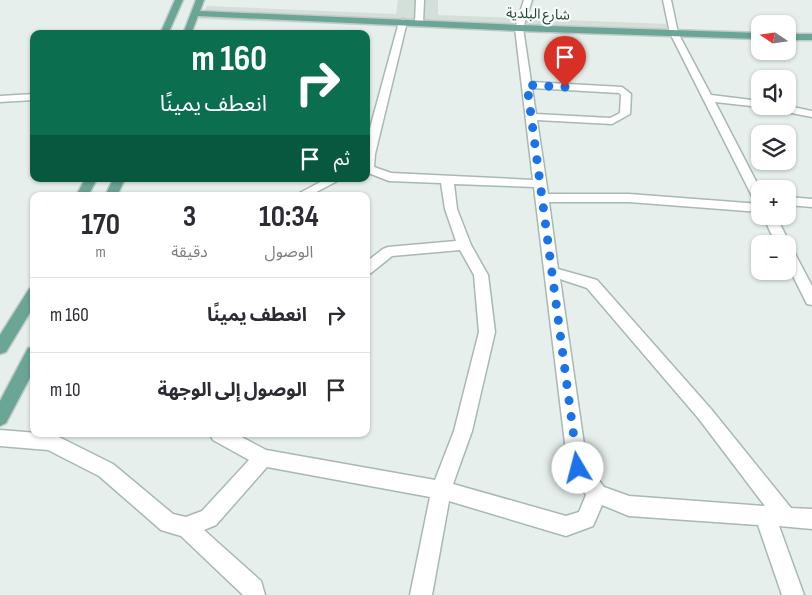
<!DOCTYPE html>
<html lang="ar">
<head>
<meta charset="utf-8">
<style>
  :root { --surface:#fff; --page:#f7f7f7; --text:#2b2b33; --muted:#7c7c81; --line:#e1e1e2 }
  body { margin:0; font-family:"Sofia Sans Condensed","Noto Sans Arabic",sans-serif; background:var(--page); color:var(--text); direction:rtl; height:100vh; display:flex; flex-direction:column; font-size:19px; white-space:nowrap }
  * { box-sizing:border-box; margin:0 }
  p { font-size:16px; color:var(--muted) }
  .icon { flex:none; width:28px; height:28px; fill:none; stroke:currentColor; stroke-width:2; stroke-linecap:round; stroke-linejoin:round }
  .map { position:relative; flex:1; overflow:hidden; direction:ltr }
  .sheet { position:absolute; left:30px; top:192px; width:340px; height:245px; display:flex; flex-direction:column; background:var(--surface); border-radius:10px; box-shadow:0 1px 4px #0004; direction:rtl }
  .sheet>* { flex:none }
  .guide { position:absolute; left:30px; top:30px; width:340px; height:152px; border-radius:10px; box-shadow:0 1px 4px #0004; direction:rtl; background:#0b6e4f; color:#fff; overflow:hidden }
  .needle { width:32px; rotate:283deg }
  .fabs { position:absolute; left:751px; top:15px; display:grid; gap:10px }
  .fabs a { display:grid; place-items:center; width:45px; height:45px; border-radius:10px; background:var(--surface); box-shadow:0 1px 4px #0004; font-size:25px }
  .pin { position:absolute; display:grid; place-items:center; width:42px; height:42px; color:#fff; margin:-51px -21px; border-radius:50% 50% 50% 0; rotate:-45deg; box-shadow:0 0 5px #0007 }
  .pin .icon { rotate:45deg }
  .me { position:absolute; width:55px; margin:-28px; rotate:352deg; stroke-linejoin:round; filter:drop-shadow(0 0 4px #0008) }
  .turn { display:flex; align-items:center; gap:18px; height:105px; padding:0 20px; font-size:22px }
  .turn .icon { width:65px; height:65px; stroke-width:2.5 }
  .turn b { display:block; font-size:35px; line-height:42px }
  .then { display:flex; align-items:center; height:48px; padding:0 20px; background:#0003; gap:10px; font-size:19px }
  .eta { display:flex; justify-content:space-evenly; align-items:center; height:85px; text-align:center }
  .eta b { font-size:30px; font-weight:700; line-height:35px }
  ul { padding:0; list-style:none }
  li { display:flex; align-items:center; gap:15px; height:75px; padding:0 20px; border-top:1px solid var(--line) }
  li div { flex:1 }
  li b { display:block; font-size:19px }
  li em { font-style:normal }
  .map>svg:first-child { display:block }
  .built { fill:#d4dfda }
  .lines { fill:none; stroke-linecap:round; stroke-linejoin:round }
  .minor-casing { stroke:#a8b8b2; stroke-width:3 }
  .major-casing { stroke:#c2cac8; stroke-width:3 }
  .minor { fill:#fff; fill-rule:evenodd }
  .major { fill:#6aa596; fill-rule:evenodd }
  .route { stroke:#1a73e8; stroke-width:9; stroke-dasharray:0 16.2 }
  .labels { text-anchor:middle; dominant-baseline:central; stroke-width:4.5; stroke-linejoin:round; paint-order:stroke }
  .far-street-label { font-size:14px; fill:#24423a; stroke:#f7fbf9 }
</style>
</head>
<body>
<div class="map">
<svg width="812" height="595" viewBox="0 0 812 595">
  <rect width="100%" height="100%" fill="#e6efeb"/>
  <path class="built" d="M398 0H438V15L667 24 669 37 199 19 207 6 396 14Z"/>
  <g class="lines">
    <defs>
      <path id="minor" d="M416 0H424L423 23 419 26 415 23Z
        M524 0H532L523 28 531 82 622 87 631 94 630 114 612 124 537 120 548 194H629L760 204V212L629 202H549L558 269 597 280 711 409 791 508 812 509V529L779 526 804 595H782L758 525 629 516 602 505 593 526 566 536 449 501 432 595H410L430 497 267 467 216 525 204 530 261 581 265 595H243L181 536 161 530 99 476 48 450 0 446V430L50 434 57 436 113 464 173 514 186 517 202 511 249 460 213 440 210 434H236L266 450 435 480 454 431 479 332 474 275 460 250 392 256 371 273 366 275V262L383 249 388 247 456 241 445 209 441 183 389 181 366 172V143L399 22 403 19 407 22 375 154 374 167 391 173 533 180 515 28ZM532 88 619 93 621 95 620 113 610 118 536 114ZM454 184 534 187 568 468 586 495 579 512 566 516 453 484 472 431 495 332 488 275 471 245 457 209ZM560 279 587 288 699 419 765 506 629 496 604 487 587 465Z
        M663 0H671L678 33 711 95 760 101V106H763L760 107 715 102 760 189V204L754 200 670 33Z
        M34 94V100L0 102V96Z
        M766 106H788L812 111V117L771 109Z
        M326 179H341L309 196H294Z
        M788 197 812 199V207L788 205Z
        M763 216H776L790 244 788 247V244H776Z
        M788 248 793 250 812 286V305L807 304 788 266Z"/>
      <path id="major" d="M175 0H183L168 34H160Z
        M196 0H204L200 11 519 25 760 33V39L519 31 198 16 191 34H183Z
        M788 34H812V40H788Z
        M85 179H97L88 196H76Z
        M113 179H125L117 196H105Z
        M34 288V306L6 352 0 354V335L29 289Z
        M34 347V370L6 423 0 426V401L28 348Z"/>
    </defs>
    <use href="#minor" class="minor-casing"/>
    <use href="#major" class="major-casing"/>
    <use href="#minor" class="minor"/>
    <use href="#major" class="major"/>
  </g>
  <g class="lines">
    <path class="route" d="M565 87 527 85 578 468"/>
  </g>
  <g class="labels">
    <g class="far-street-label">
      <text transform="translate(538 14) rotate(2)">شارع البلدية</text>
    </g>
  </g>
</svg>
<div class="fabs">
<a><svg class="needle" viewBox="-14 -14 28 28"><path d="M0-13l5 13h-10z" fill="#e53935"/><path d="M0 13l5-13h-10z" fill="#7c7c81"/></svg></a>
<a><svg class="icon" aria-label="sound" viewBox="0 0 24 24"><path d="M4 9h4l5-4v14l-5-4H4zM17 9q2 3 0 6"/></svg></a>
<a><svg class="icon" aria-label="layers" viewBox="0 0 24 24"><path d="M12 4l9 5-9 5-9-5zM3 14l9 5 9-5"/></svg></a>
<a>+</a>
<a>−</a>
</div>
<div class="pin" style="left:565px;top:87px;background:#d93025"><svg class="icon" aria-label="arrive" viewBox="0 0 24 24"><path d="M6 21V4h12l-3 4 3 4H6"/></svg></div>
<svg class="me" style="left:578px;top:468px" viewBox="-20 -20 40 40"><circle r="19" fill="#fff"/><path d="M0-13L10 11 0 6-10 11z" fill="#1a73e8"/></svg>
<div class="guide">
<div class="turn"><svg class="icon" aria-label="right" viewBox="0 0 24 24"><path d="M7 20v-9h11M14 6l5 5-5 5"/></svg><div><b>160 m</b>انعطف يمينًا</div></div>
<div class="then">ثم<svg class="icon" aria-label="arrive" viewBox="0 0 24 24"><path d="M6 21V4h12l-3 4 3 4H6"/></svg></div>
</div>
<section class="sheet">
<div class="eta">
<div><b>10:34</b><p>الوصول</p></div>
<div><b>3</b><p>دقيقة</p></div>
<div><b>170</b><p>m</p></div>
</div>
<ul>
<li><svg class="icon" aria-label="right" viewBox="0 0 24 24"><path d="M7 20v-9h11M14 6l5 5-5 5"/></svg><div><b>انعطف يمينًا</b></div><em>160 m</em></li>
<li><svg class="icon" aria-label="arrive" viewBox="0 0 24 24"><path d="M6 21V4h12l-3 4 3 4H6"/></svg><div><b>الوصول إلى الوجهة</b></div><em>10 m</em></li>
</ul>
</section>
</div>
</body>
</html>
